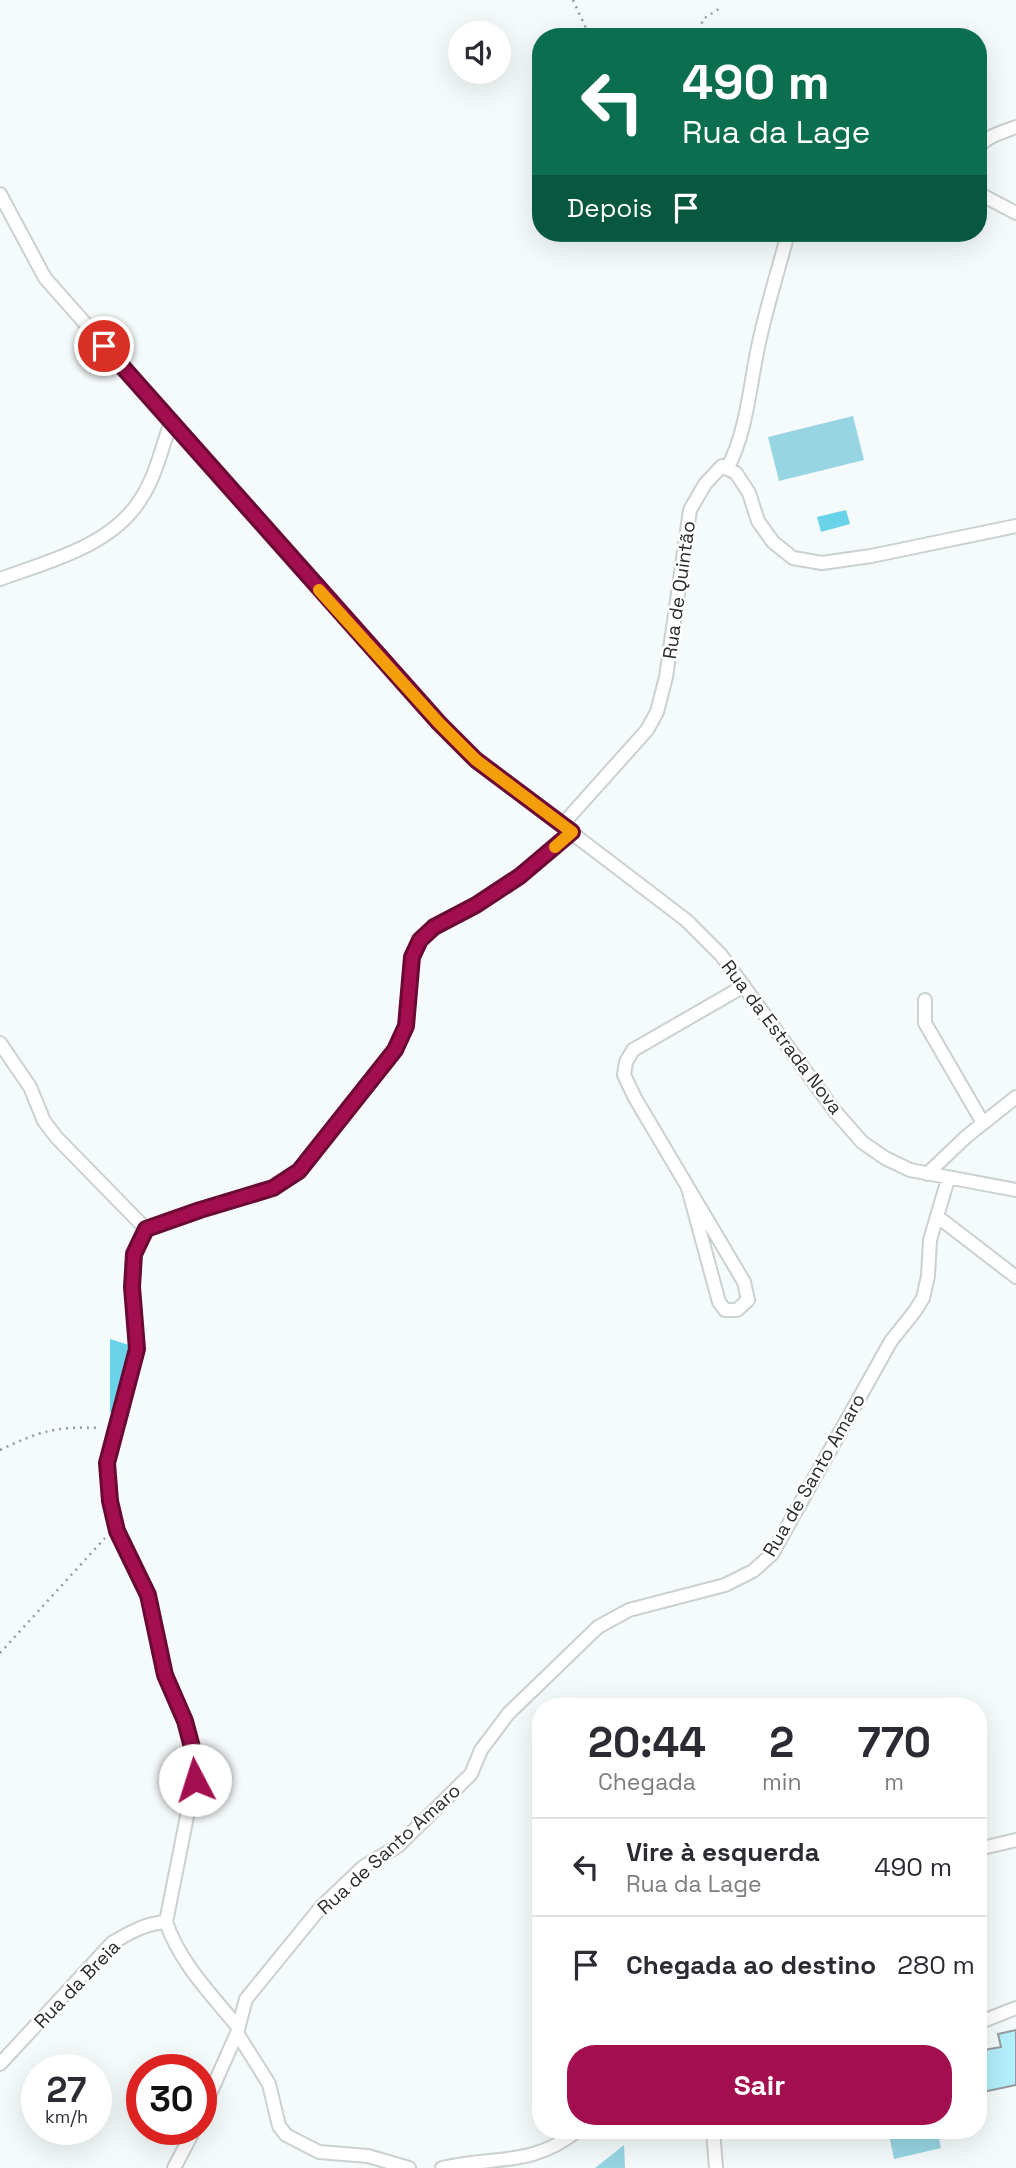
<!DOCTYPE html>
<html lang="pt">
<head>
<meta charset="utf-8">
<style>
  :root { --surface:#fff; --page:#f7f7f7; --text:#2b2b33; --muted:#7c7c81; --line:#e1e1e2; --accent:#a30e4f }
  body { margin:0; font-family:"Space Grotesk",sans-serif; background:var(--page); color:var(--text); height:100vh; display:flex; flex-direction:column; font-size:26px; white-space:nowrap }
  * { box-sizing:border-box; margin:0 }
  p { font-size:23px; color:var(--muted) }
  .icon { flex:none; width:38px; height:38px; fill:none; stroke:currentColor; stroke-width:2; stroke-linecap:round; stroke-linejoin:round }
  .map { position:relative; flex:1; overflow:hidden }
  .side { position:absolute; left:532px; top:1698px; width:455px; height:441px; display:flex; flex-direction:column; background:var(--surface); border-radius:28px; box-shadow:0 7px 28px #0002 }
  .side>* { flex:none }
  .top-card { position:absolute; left:532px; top:28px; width:455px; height:214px; border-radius:28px; box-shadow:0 7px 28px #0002; background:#0b6e4f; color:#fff; overflow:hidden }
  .tools { position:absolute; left:448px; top:21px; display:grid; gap:14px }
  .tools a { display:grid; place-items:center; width:63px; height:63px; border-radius:50%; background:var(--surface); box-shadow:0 7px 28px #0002; font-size:35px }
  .speed { position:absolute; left:21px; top:2054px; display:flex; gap:14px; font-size:35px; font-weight:700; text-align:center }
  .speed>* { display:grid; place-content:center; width:91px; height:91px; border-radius:50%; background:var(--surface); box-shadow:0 7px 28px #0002; line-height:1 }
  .speed small { font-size:18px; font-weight:400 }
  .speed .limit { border:10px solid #d22; background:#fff; color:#111 }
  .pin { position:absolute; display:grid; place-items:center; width:60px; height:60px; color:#fff; margin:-30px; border:4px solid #fff; border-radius:50%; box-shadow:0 2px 7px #0007 }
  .me { position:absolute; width:77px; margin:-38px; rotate:355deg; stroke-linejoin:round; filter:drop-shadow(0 0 5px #0008) }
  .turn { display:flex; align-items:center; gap:24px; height:147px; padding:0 35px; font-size:32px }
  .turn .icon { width:91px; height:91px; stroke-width:2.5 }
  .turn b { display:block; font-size:49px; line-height:60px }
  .then { display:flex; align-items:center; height:66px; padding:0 35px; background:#0003; gap:14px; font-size:26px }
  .eta { display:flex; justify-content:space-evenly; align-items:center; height:119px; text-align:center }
  .eta b { font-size:42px; font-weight:800; line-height:49px }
  .button { display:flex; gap:14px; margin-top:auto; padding:14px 35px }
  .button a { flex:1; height:80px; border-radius:28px; background:var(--accent); color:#fff; font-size:28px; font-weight:800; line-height:80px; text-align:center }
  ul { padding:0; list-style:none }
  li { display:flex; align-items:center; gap:21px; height:98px; padding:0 35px; border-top:2px solid var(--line) }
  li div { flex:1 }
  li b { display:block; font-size:26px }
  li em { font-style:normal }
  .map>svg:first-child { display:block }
  .green { fill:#97d5e3 }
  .water { fill:#69d3ea }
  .building { fill:#b3eefb; stroke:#979b9d; stroke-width:2 }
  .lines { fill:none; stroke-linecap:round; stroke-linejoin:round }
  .minor-casing { stroke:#cbd0d1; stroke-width:16 }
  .path { stroke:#959999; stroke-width:2.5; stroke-dasharray:2 5; stroke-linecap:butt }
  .minor { stroke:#fff; stroke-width:12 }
  .route-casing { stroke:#6a0933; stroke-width:18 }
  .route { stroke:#a30e4f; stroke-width:12 }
  .slow { stroke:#f59e0b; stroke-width:12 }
  .labels { text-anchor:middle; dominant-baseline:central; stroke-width:5; stroke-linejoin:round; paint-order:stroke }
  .street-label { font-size:19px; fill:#2b2d2d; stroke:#fff }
</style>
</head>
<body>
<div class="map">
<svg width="1016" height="2168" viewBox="0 0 1016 2168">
  <rect width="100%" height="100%" fill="#f5fafb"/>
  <path class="green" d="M853 416 864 460 779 481 768 437Z
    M888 2130H937L941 2148 894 2159Z
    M624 2145 625 2168H595Z"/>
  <path class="water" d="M846 510 850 524 821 532 817 517Z
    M110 1339 132 1346 115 1414 110 1412Z"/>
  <path class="building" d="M1016 2030V2085L978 2093V2051L1001 2047 998 2034Z"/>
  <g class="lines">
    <defs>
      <path id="minor" d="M978 148C986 136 1003 132 1016 127
        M978 193 1016 213
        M0 194 45 278 439 723 476 760 686 920 721 955 834 1110 862 1142 885 1158 910 1170 1016 1190
        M727 469C748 430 750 380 760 338 768 302 779 268 788 233
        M0 579C49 561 113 546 142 497 156 475 162 447 171 422
        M562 825 647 730 657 712 666 677 690 510 705 484 722 466 736 473 749 493 758 521 773 542 793 558 822 563 871 556 1016 526
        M925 1000V1023L983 1123
        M0 1043 30 1087 44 1121 57 1138 146 1229
        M927 1174 967 1136 1016 1097
        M688 1188 719 1302 725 1310H737L748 1300 744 1282 635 1098 624 1075 626 1062 633 1050 744 986
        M938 1217 1016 1277
        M978 1849 1016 1840
        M978 2023 1016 2008
        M238 2027C211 1994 180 1963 166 1922L197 1766 185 1721 165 1675 148 1595 117 1530 110 1501 107 1463 137 1349 132 1287 134 1254 146 1229 200 1210 273 1188 299 1171 395 1050 406 1026 412 957 420 940 434 927 476 905 520 876 572 832
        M237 2033 269 2084 279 2126 286 2135 319 2152 368 2156 409 2168
        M0 2064 112 1943C129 1933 146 1923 166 1922
        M201 2114 237 2033 246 1999 321 1907 363 1867 398 1846 471 1774 481 1750 508 1714 598 1627 629 1610 725 1585 753 1571 772 1554 891 1341 915 1311 923 1298 928 1276 930 1240 948 1179
        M713 2130 716 2168
        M174 2168 194 2130
        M442 2168C492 2156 534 2167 578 2130"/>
    </defs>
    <use href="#minor" class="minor-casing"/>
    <path class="path" d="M573 0 590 37
      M698 37 703 19 722 7
      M0 1450C40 1431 56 1426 101 1428
      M0 1653 105 1538"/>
    <use href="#minor" class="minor"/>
  </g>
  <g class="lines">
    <defs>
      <path id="route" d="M104 346 439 723 476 760 572 832 520 876 476 905 434 927 420 940 412 957 406 1026 395 1050 299 1171 273 1188 200 1210 146 1229 134 1254 132 1287 137 1349 107 1463 110 1501 117 1531 148 1595 165 1675 185 1721 197 1766 195 1780"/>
    </defs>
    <use href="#route" class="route-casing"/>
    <use href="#route" class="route"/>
    <path class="slow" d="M319 590 439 723 476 760 572 832 555 847"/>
  </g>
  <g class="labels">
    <g class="street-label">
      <text transform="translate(679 590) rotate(-82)">Rua de Quintão</text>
      <text transform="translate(782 1037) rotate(53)">Rua da Estrada Nova</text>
      <text transform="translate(814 1475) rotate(-60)">Rua de Santo Amaro</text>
      <text transform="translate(389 1849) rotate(-42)">Rua de Santo Amaro</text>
      <text transform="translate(77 1984) rotate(-46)">Rua da Breia</text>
    </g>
  </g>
</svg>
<div class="tools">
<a><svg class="icon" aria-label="sound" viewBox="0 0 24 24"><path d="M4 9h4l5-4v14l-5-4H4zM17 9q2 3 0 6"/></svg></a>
</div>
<div class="speed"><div>27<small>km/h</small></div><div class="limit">30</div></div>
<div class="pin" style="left:104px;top:346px;background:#d93025"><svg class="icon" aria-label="arrive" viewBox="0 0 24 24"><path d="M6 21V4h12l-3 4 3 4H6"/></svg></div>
<svg class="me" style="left:195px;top:1780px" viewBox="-20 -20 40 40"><circle r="19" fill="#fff"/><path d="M0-13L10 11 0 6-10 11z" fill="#a30e4f"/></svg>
<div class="top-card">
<div class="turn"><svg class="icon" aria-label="left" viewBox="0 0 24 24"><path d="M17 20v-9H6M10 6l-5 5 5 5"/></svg><div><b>490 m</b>Rua da Lage</div></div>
<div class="then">Depois<svg class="icon" aria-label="arrive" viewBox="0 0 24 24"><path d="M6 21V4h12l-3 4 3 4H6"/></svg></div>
</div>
<section class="side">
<div class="eta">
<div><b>20:44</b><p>Chegada</p></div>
<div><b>2</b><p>min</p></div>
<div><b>770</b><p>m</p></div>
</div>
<ul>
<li><svg class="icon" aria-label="left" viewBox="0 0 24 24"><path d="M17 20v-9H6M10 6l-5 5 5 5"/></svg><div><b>Vire à esquerda</b><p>Rua da Lage</p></div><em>490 m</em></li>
<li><svg class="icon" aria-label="arrive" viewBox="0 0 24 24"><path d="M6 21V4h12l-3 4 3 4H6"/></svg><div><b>Chegada ao destino</b></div><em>280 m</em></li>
</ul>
<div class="button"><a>Sair</a></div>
</section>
</div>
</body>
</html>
